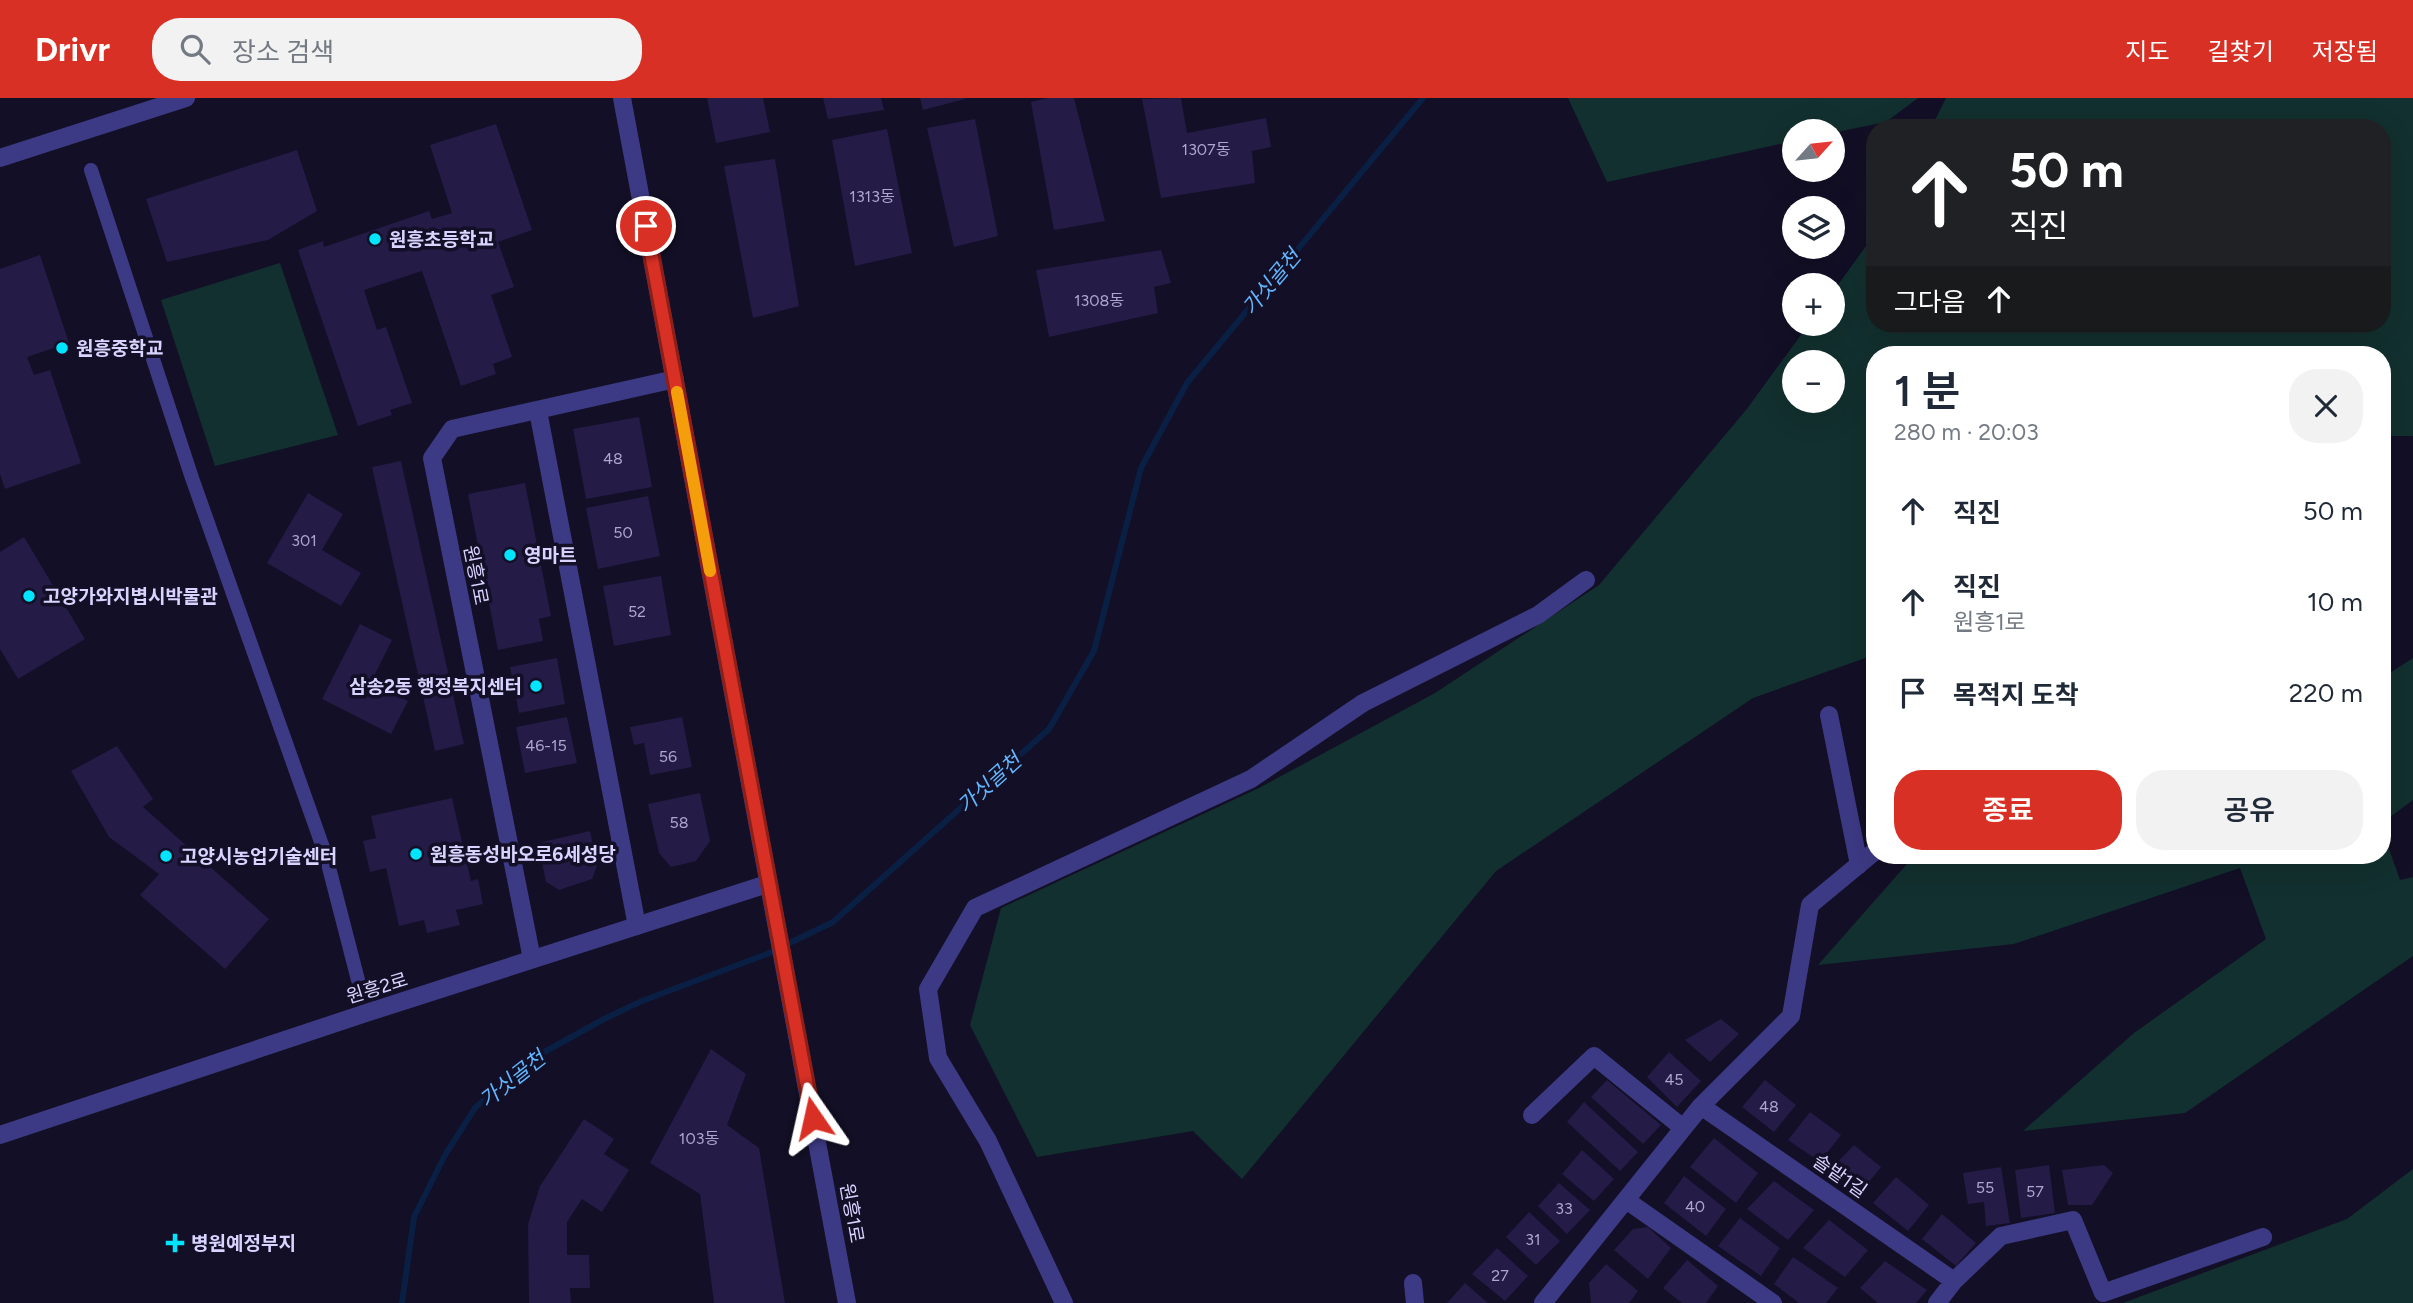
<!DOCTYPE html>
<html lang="ko">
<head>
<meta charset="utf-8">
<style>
  :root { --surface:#fff; --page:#f2f2f3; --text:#1f2937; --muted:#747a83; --accent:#d93025 }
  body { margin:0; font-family:Figtree,"Noto Sans KR",sans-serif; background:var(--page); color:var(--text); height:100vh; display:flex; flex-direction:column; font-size:26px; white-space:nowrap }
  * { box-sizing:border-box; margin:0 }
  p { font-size:23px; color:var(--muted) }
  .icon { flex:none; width:38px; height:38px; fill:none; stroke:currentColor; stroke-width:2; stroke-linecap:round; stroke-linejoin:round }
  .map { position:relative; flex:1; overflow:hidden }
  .drawer { position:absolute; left:1866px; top:248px; width:525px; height:518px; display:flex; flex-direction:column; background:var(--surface); border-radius:28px; box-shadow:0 7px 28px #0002 }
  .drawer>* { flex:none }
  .top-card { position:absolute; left:1866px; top:21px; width:525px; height:214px; border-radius:28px; box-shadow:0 7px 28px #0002; background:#202124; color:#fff; overflow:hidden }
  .needle { width:46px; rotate:63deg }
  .fabs { position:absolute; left:1782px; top:21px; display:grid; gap:14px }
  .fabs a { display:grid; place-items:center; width:63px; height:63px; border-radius:50%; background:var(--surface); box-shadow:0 7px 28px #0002; font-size:35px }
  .pin { position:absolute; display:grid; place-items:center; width:60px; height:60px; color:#fff; margin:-30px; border:4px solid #fff; border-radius:50%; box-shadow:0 2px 7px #0007 }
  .me { position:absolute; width:77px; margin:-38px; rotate:349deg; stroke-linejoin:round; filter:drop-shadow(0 0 5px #0008) }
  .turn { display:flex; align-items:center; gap:24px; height:147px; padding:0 28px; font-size:32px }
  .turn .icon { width:91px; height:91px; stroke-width:2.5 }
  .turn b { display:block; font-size:49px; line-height:60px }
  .then { display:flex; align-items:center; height:66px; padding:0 28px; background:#0003; gap:14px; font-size:26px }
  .round { display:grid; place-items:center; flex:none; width:74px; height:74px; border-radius:28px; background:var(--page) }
  .headline { display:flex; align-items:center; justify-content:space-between; height:119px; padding:0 28px }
  h1 { font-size:42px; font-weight:600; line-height:52px }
  .button { display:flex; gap:14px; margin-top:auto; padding:14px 28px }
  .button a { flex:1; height:80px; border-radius:28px; background:var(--accent); color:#fff; font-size:28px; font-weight:600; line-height:80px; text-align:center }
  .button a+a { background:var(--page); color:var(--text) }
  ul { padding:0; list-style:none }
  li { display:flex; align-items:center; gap:21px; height:91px; padding:0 28px }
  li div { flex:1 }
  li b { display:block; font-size:26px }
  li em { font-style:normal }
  header { display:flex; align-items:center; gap:42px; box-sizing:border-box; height:98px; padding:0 35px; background:var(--accent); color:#fff }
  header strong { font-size:33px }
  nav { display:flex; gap:38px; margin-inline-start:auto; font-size:24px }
  .search { width:490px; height:63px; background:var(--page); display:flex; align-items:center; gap:18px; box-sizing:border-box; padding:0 24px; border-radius:28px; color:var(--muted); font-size:26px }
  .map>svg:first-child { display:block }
  .green { fill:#12302f; fill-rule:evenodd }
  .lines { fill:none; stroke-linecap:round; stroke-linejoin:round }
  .stream { stroke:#0a1f44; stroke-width:6 }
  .building { fill:#241b47 }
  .pedestrian { stroke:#3d3a85; stroke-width:14 }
  .minor { stroke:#3d3a85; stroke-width:18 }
  .tertiary { stroke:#3d3a85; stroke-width:18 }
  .route-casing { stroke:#8d1f18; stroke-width:18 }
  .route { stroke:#d93025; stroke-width:12 }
  .slow { stroke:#f59e0b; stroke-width:12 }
  .poi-dot { fill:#00e5ff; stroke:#130f26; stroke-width:2.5 }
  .labels { text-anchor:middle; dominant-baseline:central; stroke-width:7; stroke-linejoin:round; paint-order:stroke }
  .number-label { font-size:16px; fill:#aca6d1 }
  .poi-label { font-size:19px; font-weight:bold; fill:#d9d4ff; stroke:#130f26; text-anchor:start }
  .street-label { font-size:19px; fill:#d9d4ff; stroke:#130f26 }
  .water-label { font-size:21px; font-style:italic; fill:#62b6ff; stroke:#130f26 }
</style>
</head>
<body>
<header>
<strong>Drivr</strong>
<div class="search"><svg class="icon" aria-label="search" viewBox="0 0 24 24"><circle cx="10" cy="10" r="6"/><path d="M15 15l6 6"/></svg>장소 검색</div>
<nav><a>지도</a><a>길찾기</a><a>저장됨</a></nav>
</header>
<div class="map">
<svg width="2413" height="1205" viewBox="0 0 2413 1205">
  <rect width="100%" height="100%" fill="#130f26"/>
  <path class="green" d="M1568 0H1918L1886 24 1832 35 1794 33V43L1607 84Z
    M1946 0H2413V338H2382V257H1874V557L1753 600 1496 773 1242 1081 1193 1033 1037 1059 970 927 1001 810 1259 690 1435 595 1599 487 1746 312 1809 226H1832V195L1874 137V226H2382V30H1931ZM1794 264H1832V303H1794Z
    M280 165 338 337 215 368 161 202Z
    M2413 560V702L2382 725V580Z
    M2382 731 2400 782 2413 779V858L2185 1015 2023 1033 2134 935 2266 841 2240 770 2014 846 1818 867 1914 758H2382Z
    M2413 1071V1205H2123L2347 1121Z"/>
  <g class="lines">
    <path class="stream" d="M402 1205 414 1119 445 1057 475 1010 528 963 604 921 642 903 767 856 833 824 1049 631 1094 553 1141 370 1187 285 1423 0"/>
  </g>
  <path class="building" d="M707 0H763L770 34 716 45Z
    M823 0H881L884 12 828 21Z
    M920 0H965V1L923 12Z
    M1047 0H1074L1105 123 1054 132 1031 4Z
    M1181 0 1187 35 1266 20 1271 49 1252 53 1255 85 1161 100 1142 1Z
    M975 21 998 138 954 149 927 30Z
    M496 26 532 132 498 144 514 189 491 197 512 259 493 266 496 276 461 288 422 173 364 192 377 232 386 229 412 305 390 312 392 317 358 328 298 152 323 143 324 149 429 113 432 121 452 115 430 47Z
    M887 31 912 155 855 168 832 42Z
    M297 52 317 113 268 142 167 164 146 101Z
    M775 61 799 208 753 220 724 68Z
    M1161 152 1171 185 1154 189 1158 215 1049 239 1036 172Z
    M40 157 69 245 27 259 34 277 50 272 81 365 5 391 0 376V171Z
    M639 319 652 389 586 401 573 331Z
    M401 363 464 646 435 653 372 369Z
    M525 385 551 518 539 521 543 543 498 552 468 396Z
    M308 395 343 416 322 452 361 475 341 508 267 465Z
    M648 398 660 458 598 471 586 410Z
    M24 439 85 541 18 581 0 551V454Z
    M661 478 671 537 614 548 603 488Z
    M360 526 392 542 371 584 408 603 391 636 322 601Z
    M557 560 565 606 519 615 510 569Z
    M567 619 577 665 525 675 516 629Z
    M682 619 692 669 650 677 644 645 634 647 630 629Z
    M117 648 153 701 143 709 269 821 225 871 140 797 159 776 109 739 71 673Z
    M700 695 710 743 696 763 671 769 659 755 648 706Z
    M452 700 471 783 478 781 483 806 456 812 460 827 427 835 424 822 399 828 386 770 370 774 363 743 376 740 371 718Z
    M590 733 597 768 592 781 559 792 546 784 538 745Z
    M1721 921 1739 936 1710 964 1685 942Z
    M711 951 746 976 727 1027 759 1050 785 1205H714L700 1096 650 1065Z
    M1669 954 1701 983 1677 1009 1647 979Z
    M1607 982 1661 1027 1643 1046 1591 999Z
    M1765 982 1796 1007 1774 1034 1742 1009Z
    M1584 1004 1638 1054 1620 1073 1567 1024Z
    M1810 1014 1841 1037 1820 1064 1788 1042Z
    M584 1021 614 1041 604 1056 629 1072 602 1114 582 1101 567 1124V1157H589L590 1190H570L571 1205H529L528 1126 540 1088Z
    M1714 1040 1758 1075 1736 1105 1690 1069Z
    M1854 1047 1881 1069 1860 1095 1829 1073Z
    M1582 1052 1614 1081 1594 1103 1562 1076Z
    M2049 1067 2055 1115 2021 1120 2015 1072Z
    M2104 1067 2113 1075 2092 1107H2068L2062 1072Z
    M2001 1069 2010 1125 1986 1128 1984 1104 1968 1106 1963 1075Z
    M1684 1078 1726 1111 1706 1138 1664 1105Z
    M1896 1079 1929 1107 1908 1133 1873 1105Z
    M1774 1083 1814 1112 1788 1142 1747 1111Z
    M1559 1085 1590 1112 1567 1136 1538 1108Z
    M1529 1114 1560 1143 1536 1167 1506 1139Z
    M1942 1116 1976 1145 1956 1168 1922 1141Z
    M1740 1120 1780 1150 1761 1178 1718 1148Z
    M1829 1122 1868 1152 1845 1179 1803 1150Z
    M1648 1129 1671 1150 1648 1181 1614 1152 1633 1131Z
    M1497 1150 1528 1178 1505 1203 1472 1176Z
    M1793 1159 1838 1190 1826 1205H1799L1774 1186Z
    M1687 1162 1718 1188 1706 1205H1682L1663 1190Z
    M1885 1163 1927 1192 1916 1205H1878L1860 1190Z
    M1606 1166 1638 1193 1629 1205H1591L1589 1185Z
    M1465 1185 1488 1205H1447Z"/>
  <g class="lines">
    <path class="pedestrian" d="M91 72 192 380 326 758 358 882"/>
    <path class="minor" d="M538 313 637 828
      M1829 617 1859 767
      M532 861 432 360 452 331 675 281
      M1701 1008 1954 1183
      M1532 1017 1594 958 1683 1030
      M1626 1102 1773 1205
      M1413 1185 1415 1205
      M1064 1205 988 1043 938 960 928 891 975 810 1251 681 1363 605 1538 517 1586 482
      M1543 1205 1701 1008 1791 918 1810 807 1874 754
      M1937 1205 1954 1183 2001 1138 2073 1122 2103 1195 2263 1139"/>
    <path class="tertiary" d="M622 0 847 1205
      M0 60 186 0
      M0 1037 366 915 767 786"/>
  </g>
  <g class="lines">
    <defs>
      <path id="route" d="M646 128 813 1020"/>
    </defs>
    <use href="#route" class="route-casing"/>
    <use href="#route" class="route"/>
    <path class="slow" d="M677 294 710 473"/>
  </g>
  <g class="poi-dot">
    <circle cx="375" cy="141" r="7"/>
    <circle cx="62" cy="250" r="7"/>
    <circle cx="510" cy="457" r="7"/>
    <circle cx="29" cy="498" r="7"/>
    <circle cx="536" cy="588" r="7"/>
    <circle cx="416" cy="756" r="7"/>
    <circle cx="166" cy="758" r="7"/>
    <path d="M171.5 1134.5h7v7h7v7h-7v7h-7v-7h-7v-7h7z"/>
  </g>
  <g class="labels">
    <g class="number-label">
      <text x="1206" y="51">1307동</text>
      <text x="872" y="98">1313동</text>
      <text x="1099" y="202">1308동</text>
      <text x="613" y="360">48</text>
      <text x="623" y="434">50</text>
      <text x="304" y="442">301</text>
      <text x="637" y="513">52</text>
      <text x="546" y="647">46-15</text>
      <text x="668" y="658">56</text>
      <text x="679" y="724">58</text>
      <text x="1674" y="981">45</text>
      <text x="1769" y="1008">48</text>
      <text x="699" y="1040">103동</text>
      <text x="1985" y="1089">55</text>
      <text x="2035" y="1093">57</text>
      <text x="1695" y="1108">40</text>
      <text x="1564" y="1110">33</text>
      <text x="1533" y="1141">31</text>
      <text x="1500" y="1177">27</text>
    </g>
    <g class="poi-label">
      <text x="389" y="141">원흥초등학교</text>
      <text x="76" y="250">원흥중학교</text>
      <text x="524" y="457">영마트</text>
      <text x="43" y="498">고양가와지볍시박물관</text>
      <text x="522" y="588" text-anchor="end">삼송2동 행정복지센터</text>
      <text x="430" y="756">원흥동성바오로6세성당</text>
      <text x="180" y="758">고양시농업기술센터</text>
      <text x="191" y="1145">병원예정부지</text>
    </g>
    <g class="street-label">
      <text transform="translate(476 477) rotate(79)">원흥1로</text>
      <text transform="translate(377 890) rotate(-17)">원흥2로</text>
      <text transform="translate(1840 1078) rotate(35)">솔밭1길</text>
      <text transform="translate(852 1115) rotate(80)">원흥1로</text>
    </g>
    <g class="water-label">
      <text transform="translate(1271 184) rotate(-50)">가싯골천</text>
      <text transform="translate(989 685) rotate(-42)">가싯골천</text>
      <text transform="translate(512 981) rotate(-38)">가싯골천</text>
    </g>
  </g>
</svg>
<div class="fabs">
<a><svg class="needle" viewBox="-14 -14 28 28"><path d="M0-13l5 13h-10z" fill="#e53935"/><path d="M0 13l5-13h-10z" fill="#747a83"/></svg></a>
<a><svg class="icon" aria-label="layers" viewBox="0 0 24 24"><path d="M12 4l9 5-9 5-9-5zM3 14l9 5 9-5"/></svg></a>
<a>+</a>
<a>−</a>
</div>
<div class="pin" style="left:646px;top:128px;background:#d93025"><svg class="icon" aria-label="arrive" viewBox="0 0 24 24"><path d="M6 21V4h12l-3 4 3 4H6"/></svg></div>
<svg class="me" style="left:813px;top:1020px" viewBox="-20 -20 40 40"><path d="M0-17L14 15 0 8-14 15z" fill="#d93025" stroke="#fff" stroke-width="4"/></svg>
<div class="top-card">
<div class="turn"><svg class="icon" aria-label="ahead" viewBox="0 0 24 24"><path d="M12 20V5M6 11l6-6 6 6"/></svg><div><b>50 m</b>직진</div></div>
<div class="then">그다음<svg class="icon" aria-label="ahead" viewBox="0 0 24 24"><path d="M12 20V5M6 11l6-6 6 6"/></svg></div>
</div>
<section class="drawer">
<div class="headline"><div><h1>1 분</h1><p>280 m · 20:03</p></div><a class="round"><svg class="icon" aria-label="close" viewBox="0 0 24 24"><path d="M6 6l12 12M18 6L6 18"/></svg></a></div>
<ul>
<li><svg class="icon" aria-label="ahead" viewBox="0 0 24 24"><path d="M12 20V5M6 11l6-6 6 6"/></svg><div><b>직진</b></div><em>50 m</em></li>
<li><svg class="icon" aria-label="ahead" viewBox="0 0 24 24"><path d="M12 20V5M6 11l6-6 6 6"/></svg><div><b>직진</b><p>원흥1로</p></div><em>10 m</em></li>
<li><svg class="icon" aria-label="arrive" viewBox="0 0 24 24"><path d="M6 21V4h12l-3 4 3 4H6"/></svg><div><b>목적지 도착</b></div><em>220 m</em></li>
</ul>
<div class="button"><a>종료</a><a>공유</a></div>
</section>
</div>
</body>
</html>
